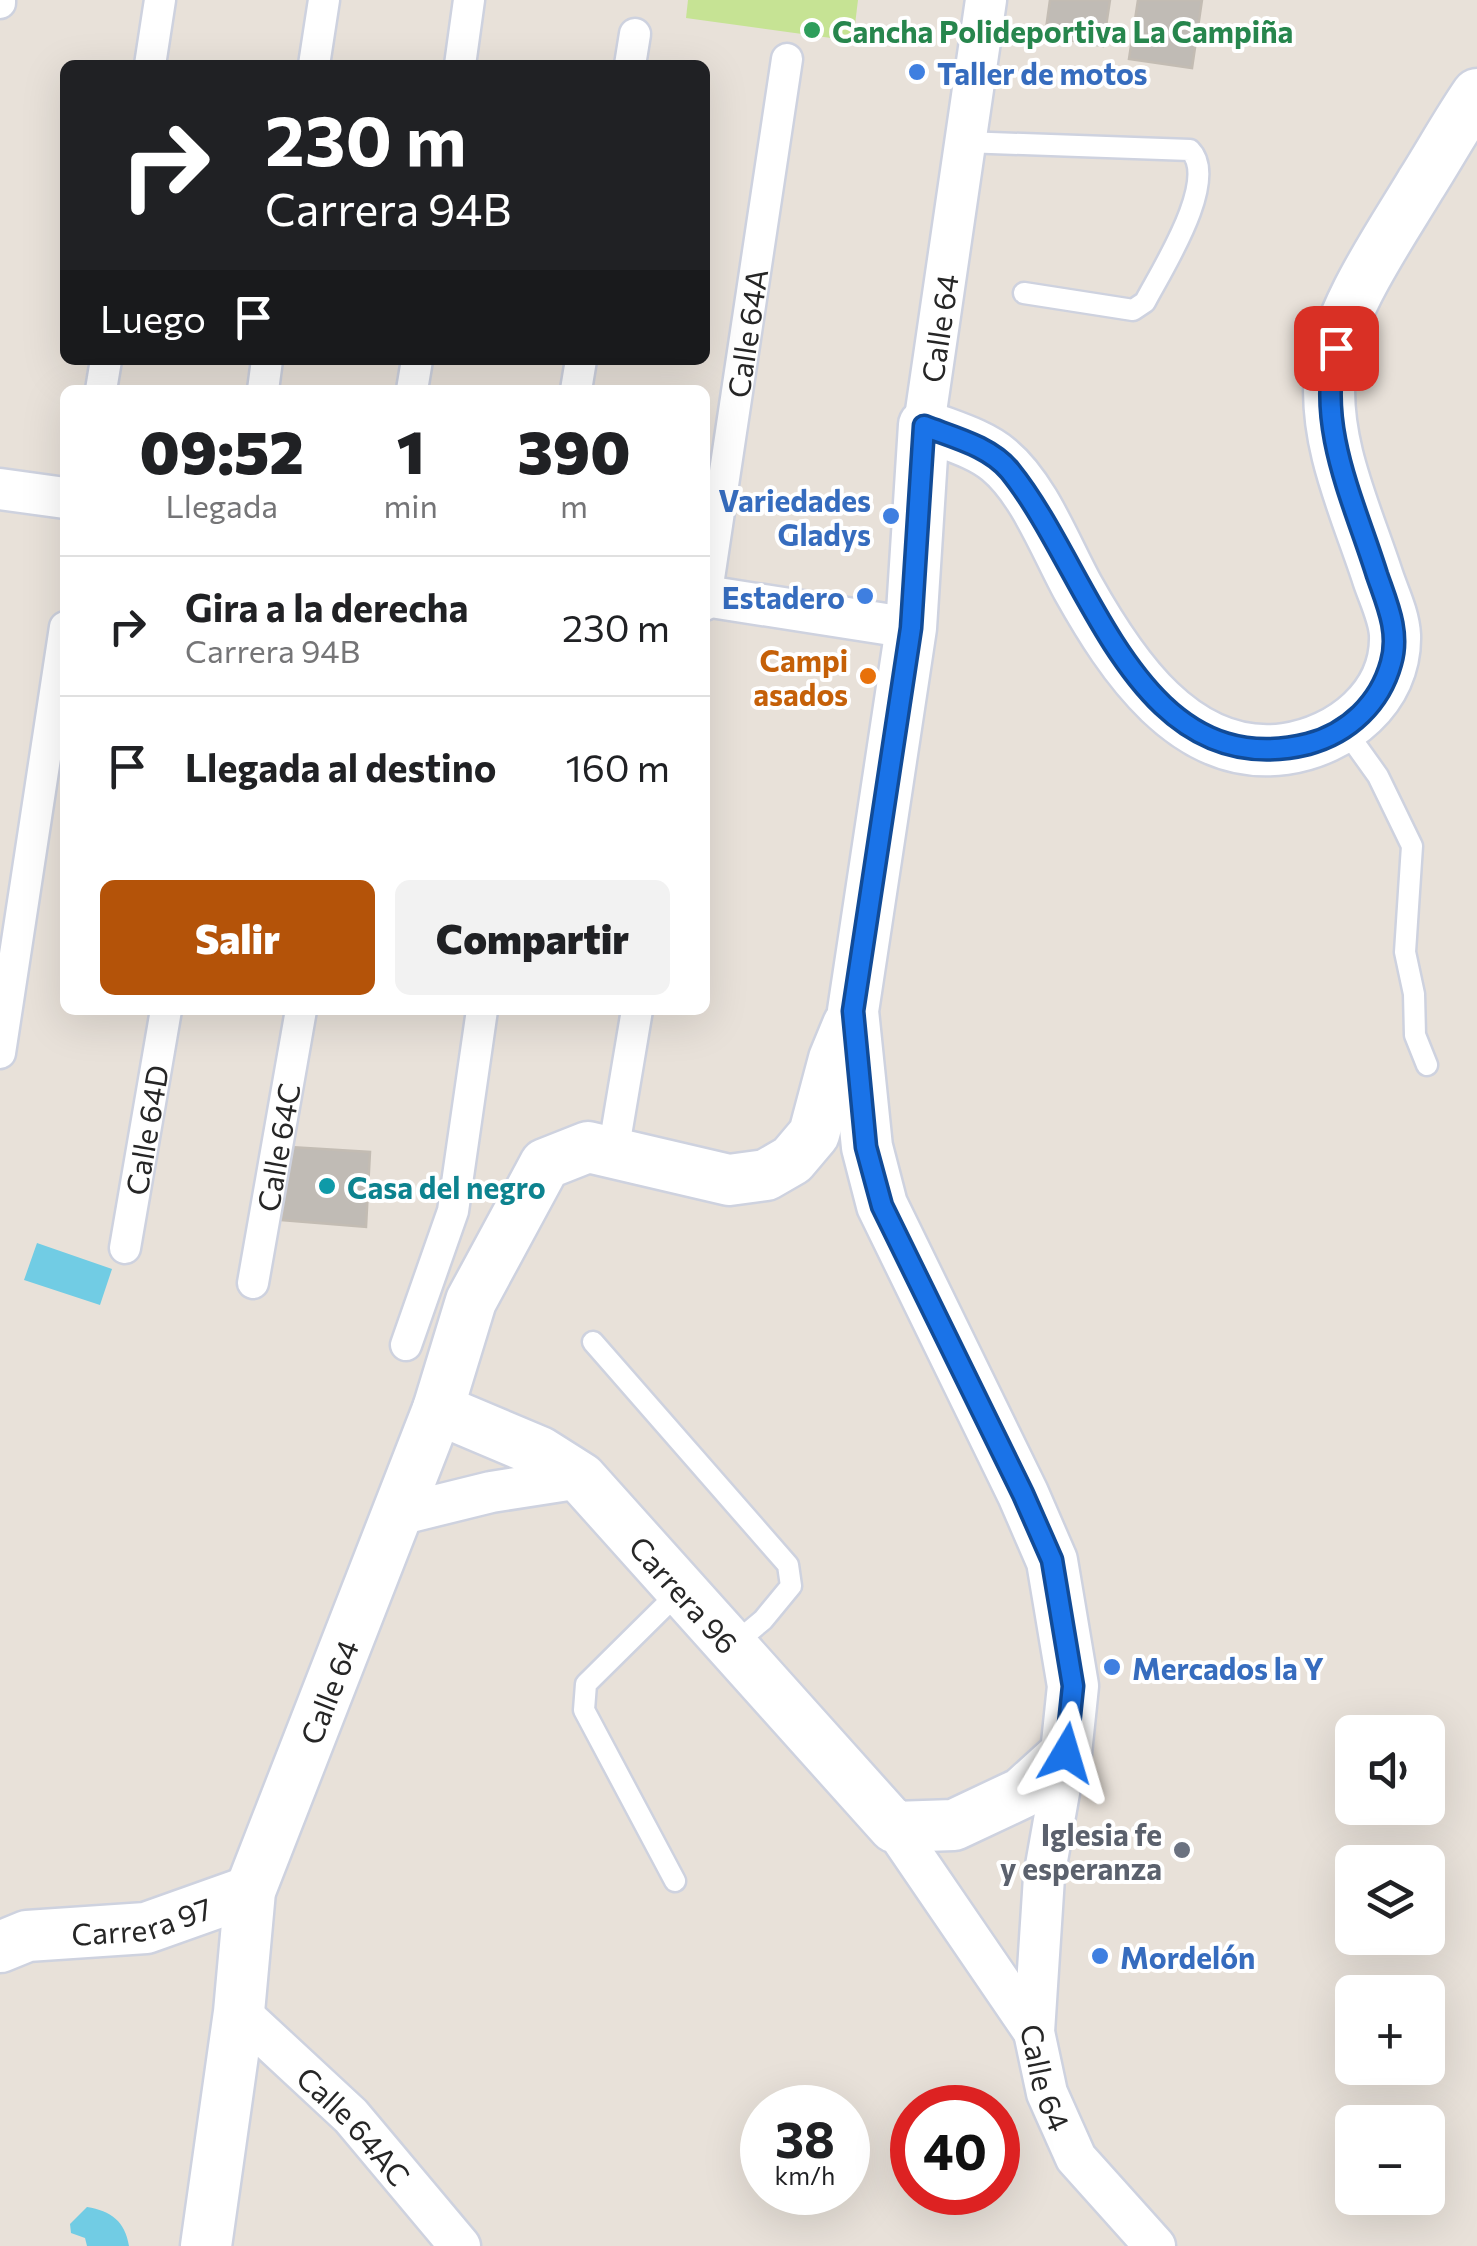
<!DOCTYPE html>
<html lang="es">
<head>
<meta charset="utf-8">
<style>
  :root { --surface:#fff; --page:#f2f2f2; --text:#202124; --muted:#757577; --line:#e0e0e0; --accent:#b45309 }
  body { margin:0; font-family:Commissioner,sans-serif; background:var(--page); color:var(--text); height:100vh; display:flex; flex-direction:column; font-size:38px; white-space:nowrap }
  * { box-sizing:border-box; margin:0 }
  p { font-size:32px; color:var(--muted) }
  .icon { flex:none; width:55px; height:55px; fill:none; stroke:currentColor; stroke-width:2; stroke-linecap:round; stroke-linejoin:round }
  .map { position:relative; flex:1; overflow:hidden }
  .side { position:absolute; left:60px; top:385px; width:650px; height:630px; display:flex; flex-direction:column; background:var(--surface); border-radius:15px; box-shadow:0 10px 40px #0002 }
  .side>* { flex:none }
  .top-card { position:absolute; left:60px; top:60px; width:650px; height:305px; border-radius:15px; box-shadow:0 10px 40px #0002; background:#202124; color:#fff; overflow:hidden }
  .controls { position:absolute; left:1335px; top:1715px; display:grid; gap:20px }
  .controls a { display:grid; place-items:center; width:110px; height:110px; border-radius:15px; background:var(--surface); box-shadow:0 10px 40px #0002; font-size:50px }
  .speed { position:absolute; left:740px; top:2085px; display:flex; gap:20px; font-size:50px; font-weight:700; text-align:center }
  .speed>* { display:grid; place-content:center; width:130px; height:130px; border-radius:50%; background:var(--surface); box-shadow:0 10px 40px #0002; line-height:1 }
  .speed small { font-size:25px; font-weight:400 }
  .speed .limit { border:15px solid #d22; background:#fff; color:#111 }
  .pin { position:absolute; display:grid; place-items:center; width:85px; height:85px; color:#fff; margin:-42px; border-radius:20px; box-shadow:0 5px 15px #0006 }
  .me { position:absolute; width:110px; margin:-55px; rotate:7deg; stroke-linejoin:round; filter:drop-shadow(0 0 8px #0008) }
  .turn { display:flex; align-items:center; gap:35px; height:210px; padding:0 40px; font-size:45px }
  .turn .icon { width:130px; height:130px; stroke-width:2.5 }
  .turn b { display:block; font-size:70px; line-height:85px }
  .then { display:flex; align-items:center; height:95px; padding:0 40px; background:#0003; gap:20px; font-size:38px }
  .eta { display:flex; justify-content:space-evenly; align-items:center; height:170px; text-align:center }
  .eta b { font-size:60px; font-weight:800; line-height:70px }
  .button { display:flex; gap:20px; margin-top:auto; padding:20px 40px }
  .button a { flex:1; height:115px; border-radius:15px; background:var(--accent); color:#fff; font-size:40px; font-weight:800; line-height:115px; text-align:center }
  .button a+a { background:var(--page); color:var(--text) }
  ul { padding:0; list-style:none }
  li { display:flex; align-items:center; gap:30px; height:140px; padding:0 40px; border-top:2px solid var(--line) }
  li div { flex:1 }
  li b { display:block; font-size:38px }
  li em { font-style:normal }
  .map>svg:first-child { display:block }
  .pitch { fill:#c6e394 }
  .water { fill:#71cce4 }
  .building { fill:#c0bbb5; stroke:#c3bcb3; stroke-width:2.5 }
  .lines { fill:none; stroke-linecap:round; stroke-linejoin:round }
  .service-casing { stroke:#ced2df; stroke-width:25 }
  .pedestrian-casing { stroke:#ced2df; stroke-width:35 }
  .minor-casing { stroke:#ced2df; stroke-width:45 }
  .tertiary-casing { stroke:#ced2df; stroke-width:55 }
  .service { stroke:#fff; stroke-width:20 }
  .pedestrian { stroke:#fff; stroke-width:30 }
  .minor { stroke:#fff; stroke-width:40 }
  .tertiary { stroke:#fff; stroke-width:50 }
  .route-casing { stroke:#114b97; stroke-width:25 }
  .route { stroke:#1a73e8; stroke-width:18 }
  .leisure-dot { fill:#2e9e5b; stroke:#fff; stroke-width:4 }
  .shop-dot { fill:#3f7fe0; stroke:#fff; stroke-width:4 }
  .food-dot { fill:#e8710a; stroke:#fff; stroke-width:4 }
  .culture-dot { fill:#0f9aa8; stroke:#fff; stroke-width:4 }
  .worship-dot { fill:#6b7280; stroke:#fff; stroke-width:4 }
  .labels { text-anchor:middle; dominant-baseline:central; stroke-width:8; stroke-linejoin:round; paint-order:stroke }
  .leisure-label { font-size:30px; font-weight:bold; fill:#27864d; stroke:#fff; text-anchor:start }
  .shop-label { font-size:30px; font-weight:bold; fill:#366cbe; stroke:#fff; text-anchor:start }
  .street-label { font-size:30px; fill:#262626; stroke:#fff }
  .food-label { font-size:30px; font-weight:bold; fill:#c56008; stroke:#fff; text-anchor:end }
  .culture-label { font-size:30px; font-weight:bold; fill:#0d838f; stroke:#fff; text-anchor:start }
  .worship-label { font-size:30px; font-weight:bold; fill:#5b616d; stroke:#fff; text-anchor:end }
</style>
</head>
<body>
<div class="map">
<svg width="1477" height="2246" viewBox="0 0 1477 2246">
  <rect width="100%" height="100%" fill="#e8e1d9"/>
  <path class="pitch" d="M688 0H858L853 41 686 18Z"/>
  <path class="water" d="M37 1243 112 1269 100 1305 24 1280Z
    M87 2207C111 2211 125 2221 129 2246H87L85 2238 71 2233 70 2224Z"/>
  <path class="building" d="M1050 0H1110L1103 46 1045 36Z
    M1138 0H1202L1192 68 1129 59Z
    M290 1147 370 1152 366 1227 282 1220Z"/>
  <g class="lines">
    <defs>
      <path id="service" d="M964 142 1190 150C1220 180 1161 271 1145 302L1133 310 1024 293
        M1343 727 1378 776 1412 846 1405 952 1414 994 1415 1035 1427 1065
        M593 1342 788 1565 791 1586 763 1620 733 1645
        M675 1881 584 1710 586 1684 681 1590"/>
      <g id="pedestrian">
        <path d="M0 3V0"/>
        <path d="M150 65 160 0"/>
        <path d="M314 65 324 0"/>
        <path d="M460 65 469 0"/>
        <path d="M630 65 635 34"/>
        <path d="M101 390 106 360"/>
        <path d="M263 390 267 360"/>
        <path d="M412 390 417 360"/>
        <path d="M576 390 581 360"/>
        <path id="s1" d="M705 605 787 59"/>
        <path d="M0 1053 65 627"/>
        <path d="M617 1129 637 1010"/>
        <path id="s2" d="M125 1248 166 1010"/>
        <path id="s3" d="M253 1283 301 1010"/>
        <path d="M406 1345 453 1211 482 1010"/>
      </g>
      <g id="minor">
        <path id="s4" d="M924 425 986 0"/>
        <path d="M0 489 65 498"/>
        <path d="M705 596 911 628"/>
        <path d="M398 1515 491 1492 581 1478"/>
        <path id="s5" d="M1066 1753 1044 1877 1034 2032 1047 2093 1076 2158 1155 2246"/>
        <path d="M894 1827 1034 2032"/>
        <path id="s6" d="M239 2012 351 2116 460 2246"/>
      </g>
      <g id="tertiary">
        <path id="s7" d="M438 1409 540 1452 581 1478 894 1827 954 1825 1022 1793 1066 1753 1073 1686 1052 1561 1023 1494 882 1205 867 1147 853 1011 911 628 924 425C948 435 979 443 999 460 1034 489 1056 548 1078 588 1120 663 1185 763 1285 749 1341 741 1397 698 1395 635 1394 616 1384 596 1378 578 1357 513 1323 443 1330 373 1336 313 1390 236 1421 184 1440 154 1457 123 1477 94"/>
        <path id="s8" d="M0 1947 27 1936 146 1928 250 1891"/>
        <path id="s9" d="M206 2246 239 2012 250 1891 438 1409 471 1301 545 1164 588 1147 729 1180 766 1175 792 1160 814 1134 834 1059 848 1025"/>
      </g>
    </defs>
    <use href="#service" class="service-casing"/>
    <use href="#pedestrian" class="pedestrian-casing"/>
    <use href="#minor" class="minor-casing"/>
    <use href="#tertiary" class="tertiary-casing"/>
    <use href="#service" class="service"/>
    <use href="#pedestrian" class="pedestrian"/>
    <use href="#minor" class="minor"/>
    <use href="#tertiary" class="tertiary"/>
  </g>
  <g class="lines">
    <defs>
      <path id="route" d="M1066 1753 1073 1686 1052 1560 1023 1494 882 1206 866 1147 853 1011 911 628 924 426C952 437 990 446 1010 471 1091 571 1137 786 1308 744 1349 733 1380 703 1391 663 1400 632 1387 604 1377 575 1354 501 1316 427 1336 348"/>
    </defs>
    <use href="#route" class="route-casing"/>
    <use href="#route" class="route"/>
  </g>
  <circle class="leisure-dot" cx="812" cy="30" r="10"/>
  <g class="shop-dot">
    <circle cx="917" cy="72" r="10"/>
    <circle cx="891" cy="516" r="10"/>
    <circle cx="865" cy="596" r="10"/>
    <circle cx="1112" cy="1667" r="10"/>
    <circle cx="1100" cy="1956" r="10"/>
  </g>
  <circle class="food-dot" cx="868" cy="676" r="10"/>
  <circle class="culture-dot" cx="327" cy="1186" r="10"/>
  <circle class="worship-dot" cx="1182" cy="1850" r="10"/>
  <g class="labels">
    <g class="leisure-label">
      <text x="832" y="30">Cancha Polideportiva La Campiña</text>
    </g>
    <g class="shop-label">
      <text x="937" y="72">Taller de motos</text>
      <text x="871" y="499" text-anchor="end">Variedades<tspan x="871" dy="34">Gladys</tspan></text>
      <text x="845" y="596" text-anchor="end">Estadero</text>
      <text x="1132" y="1667">Mercados la Y</text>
      <text x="1120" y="1956">Mordelón</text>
    </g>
    <g class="street-label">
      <text stroke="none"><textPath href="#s4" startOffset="98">Calle 64</textPath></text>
      <text stroke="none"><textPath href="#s1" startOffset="275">Calle 64A</textPath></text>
      <text stroke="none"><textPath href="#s2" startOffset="120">Calle 64D</textPath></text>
      <text stroke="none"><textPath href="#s3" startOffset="138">Calle 64C</textPath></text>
      <text stroke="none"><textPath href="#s7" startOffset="315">Carrera 96</textPath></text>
      <text stroke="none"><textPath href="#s9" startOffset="572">Calle 64</textPath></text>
      <text stroke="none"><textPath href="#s8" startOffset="145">Carrera 97</textPath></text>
      <text stroke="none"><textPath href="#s5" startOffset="328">Calle 64</textPath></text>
      <text stroke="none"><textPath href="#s6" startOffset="162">Calle 64AC</textPath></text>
    </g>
    <g class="food-label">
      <text x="848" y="659">Campi<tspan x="848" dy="34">asados</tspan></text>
    </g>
    <g class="culture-label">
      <text x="347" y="1186">Casa del negro</text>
    </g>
    <g class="worship-label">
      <text x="1162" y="1833">Iglesia fe<tspan x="1162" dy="34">y esperanza</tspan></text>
    </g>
  </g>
</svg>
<div class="controls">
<a><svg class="icon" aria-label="sound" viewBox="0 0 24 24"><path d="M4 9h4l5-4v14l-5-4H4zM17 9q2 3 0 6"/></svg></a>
<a><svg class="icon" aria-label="layers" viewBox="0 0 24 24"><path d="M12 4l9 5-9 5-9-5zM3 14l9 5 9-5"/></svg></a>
<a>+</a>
<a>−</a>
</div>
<div class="speed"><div>38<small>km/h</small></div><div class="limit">40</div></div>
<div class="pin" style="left:1336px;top:348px;background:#d93025"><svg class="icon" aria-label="arrive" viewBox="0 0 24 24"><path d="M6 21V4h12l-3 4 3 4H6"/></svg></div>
<svg class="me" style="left:1066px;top:1753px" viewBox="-20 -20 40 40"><path d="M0-17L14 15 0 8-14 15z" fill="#1a73e8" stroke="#fff" stroke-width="4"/></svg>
<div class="top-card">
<div class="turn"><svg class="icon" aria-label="right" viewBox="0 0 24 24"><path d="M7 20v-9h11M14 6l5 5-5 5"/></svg><div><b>230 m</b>Carrera 94B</div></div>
<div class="then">Luego<svg class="icon" aria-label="arrive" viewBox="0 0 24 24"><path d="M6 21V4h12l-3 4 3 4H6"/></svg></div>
</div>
<section class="side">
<div class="eta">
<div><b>09:52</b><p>Llegada</p></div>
<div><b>1</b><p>min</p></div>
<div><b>390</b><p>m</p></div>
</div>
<ul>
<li><svg class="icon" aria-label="right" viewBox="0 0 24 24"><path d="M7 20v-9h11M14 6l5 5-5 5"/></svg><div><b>Gira a la derecha</b><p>Carrera 94B</p></div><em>230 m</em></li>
<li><svg class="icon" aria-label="arrive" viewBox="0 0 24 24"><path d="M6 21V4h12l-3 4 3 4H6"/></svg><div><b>Llegada al destino</b></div><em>160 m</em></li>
</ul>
<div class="button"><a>Salir</a><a>Compartir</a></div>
</section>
</div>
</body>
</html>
